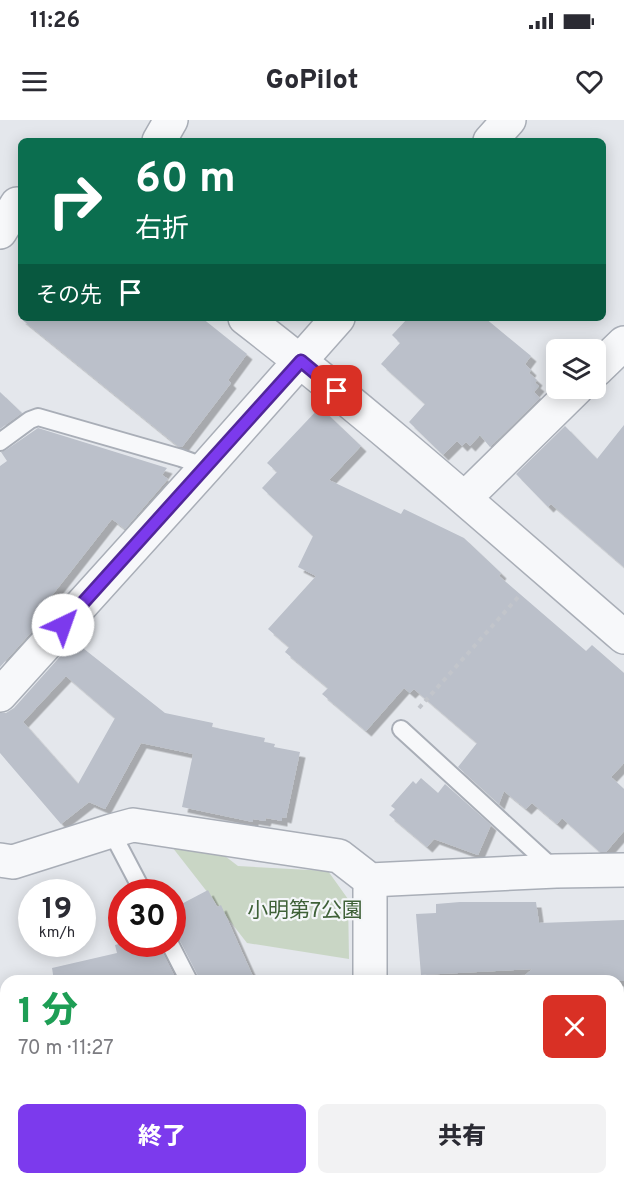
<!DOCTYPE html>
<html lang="ja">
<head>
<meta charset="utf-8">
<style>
  :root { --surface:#fff; --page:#f2f2f3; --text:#2b2b33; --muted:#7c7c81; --accent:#7c3aed }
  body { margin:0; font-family:Overpass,"Noto Sans JP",sans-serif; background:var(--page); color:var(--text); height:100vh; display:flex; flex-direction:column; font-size:22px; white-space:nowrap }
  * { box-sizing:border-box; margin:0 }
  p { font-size:20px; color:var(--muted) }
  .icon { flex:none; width:33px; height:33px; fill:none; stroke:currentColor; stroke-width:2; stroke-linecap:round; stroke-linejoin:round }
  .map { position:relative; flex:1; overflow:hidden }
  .details { position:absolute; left:0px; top:855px; width:624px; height:210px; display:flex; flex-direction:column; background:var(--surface); border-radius:18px 18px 0 0; box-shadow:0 3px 15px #0003 }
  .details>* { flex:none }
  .top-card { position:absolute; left:18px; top:18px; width:588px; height:183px; border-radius:9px; box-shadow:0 3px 15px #0003; background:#0b6e4f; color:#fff; overflow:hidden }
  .controls { position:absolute; left:546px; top:219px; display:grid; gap:12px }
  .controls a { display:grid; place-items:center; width:60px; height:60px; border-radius:9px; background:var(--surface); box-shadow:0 3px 15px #0003; font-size:30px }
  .speed { position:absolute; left:18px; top:759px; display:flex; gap:12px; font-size:30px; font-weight:700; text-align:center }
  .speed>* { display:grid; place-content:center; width:78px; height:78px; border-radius:50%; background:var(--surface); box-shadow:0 3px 15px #0003; line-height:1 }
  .speed small { font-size:15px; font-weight:400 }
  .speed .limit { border:9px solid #d22; background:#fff; color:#111 }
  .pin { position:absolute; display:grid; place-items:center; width:51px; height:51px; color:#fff; margin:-26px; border-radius:12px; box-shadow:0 3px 9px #0006 }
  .me { position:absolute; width:66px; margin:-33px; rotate:42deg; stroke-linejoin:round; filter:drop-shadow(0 0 4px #0008) }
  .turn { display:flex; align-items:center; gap:21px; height:126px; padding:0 18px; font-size:27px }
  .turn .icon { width:78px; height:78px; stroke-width:2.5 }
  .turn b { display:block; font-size:42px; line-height:51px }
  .then { display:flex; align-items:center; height:57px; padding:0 18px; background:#0003; gap:12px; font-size:22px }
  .round { display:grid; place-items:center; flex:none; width:63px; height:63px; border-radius:9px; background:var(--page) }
  .overview { display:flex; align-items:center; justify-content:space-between; height:102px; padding:0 18px }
  h1 { font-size:36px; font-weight:800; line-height:45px; color:#1e9e55 }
  .action { display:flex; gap:12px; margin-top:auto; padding:12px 18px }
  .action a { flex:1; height:69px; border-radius:9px; background:var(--accent); color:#fff; font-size:24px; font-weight:800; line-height:69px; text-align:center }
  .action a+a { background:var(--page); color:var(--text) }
  .status { display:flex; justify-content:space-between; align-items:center; height:42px; padding:0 30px; background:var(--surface); direction:ltr }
  .status svg { height:16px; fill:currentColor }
  header { display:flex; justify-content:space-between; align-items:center; height:78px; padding:0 18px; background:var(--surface); font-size:27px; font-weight:800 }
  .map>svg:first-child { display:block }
  .green { fill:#c9d6c5 }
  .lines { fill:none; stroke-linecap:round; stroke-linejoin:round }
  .river { stroke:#9fb4cc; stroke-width:70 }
  .building { fill:#bbc0ca; fill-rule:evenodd; filter:url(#shadow) }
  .lane-casing { stroke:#a9aeb7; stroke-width:20 }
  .street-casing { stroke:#a9aeb7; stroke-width:36 }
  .path { stroke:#c2c5cb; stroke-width:4; stroke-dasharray:4.5 4.5; stroke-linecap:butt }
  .lane { stroke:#f7f8fa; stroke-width:16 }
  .street { stroke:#f7f8fa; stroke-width:33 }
  .route-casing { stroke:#51269a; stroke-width:15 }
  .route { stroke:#7c3aed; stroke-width:10 }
  .labels { text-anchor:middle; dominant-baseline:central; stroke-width:4.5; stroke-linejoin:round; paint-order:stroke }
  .park-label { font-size:21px; fill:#3f6138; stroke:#f4f6f9 }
</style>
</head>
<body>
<div class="status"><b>11:26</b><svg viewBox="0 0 49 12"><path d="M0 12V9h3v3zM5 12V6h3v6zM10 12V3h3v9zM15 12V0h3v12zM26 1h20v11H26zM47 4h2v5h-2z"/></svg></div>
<header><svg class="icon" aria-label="menu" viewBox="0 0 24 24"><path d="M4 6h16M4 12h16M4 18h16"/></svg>GoPilot<svg class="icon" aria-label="heart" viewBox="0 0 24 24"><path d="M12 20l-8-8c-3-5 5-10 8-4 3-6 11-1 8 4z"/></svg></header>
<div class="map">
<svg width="624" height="1065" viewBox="0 0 624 1065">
  <defs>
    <filter id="shadow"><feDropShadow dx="5.5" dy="5.5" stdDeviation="0" flood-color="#0004"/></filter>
  </defs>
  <rect width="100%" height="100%" fill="#e4e7ec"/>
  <path class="green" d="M169 723 217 730 238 746 328 751 348 779 349 839 247 823Z"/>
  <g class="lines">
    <path class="river" d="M0 960 6 965
      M398 1059 403 1065"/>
  </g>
  <path class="building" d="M20 198H202L247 234 228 260 231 263 182 327H179Z
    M408 198H485L531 236 525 244 531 250 529 253 537 260 535 263 539 266 534 272 540 278 490 327 480 315 470 326 466 322 462 326 457 321 443 335 409 302 425 284 381 244 400 223 392 215Z
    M0 272 22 293 0 309Z
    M320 287 361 326 329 360 401 394 404 389 464 418 501 453 499 456 586 531 592 525 624 553V643L611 657 624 669V711L606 732H600L562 698 557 704 532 683 526 689 504 671 499 684 458 647 477 623 414 569 410 573 404 568 366 611 322 574 328 568 285 532 289 527 268 509 316 456 298 447 313 416 262 368 277 352 267 343Z
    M624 305V447L551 384 548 387 516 354 565 306 597 339Z
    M38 308 167 348 162 355 168 359 125 409 112 399 39 492 45 497 0 547V346L7 341 1 332 6 330Z
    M74 521 165 593 213 603 212 607 265 618 264 622 275 624 274 627 300 632 286 698 282 697V701L266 698 265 701 253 699V702L182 687 193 634 141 623 105 689 89 682 61 704 0 633V593H6L14 588ZM66 556 115 598 78 664 23 602Z
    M421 658 438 673 445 664 491 705 478 735 434 719 427 727 389 695 395 689 391 686 413 661 416 664Z
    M208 770 217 787 221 785 255 861H199L198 856 179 819 172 814V809L181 807 172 791V789Z
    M460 782H536L539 803 624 800V861H519L532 849 421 855 416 794 436 793V784Z
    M122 823 160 824 161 829 177 861H54L52 848 117 833 115 825Z"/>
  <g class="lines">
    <defs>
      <path id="lane" d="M0 322 30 300 38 297 181 338 206 347
        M401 609 555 750
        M111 711 143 772
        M170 824 189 861"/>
      <path id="street" d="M159 21 171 0
        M490 21 509 0
        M0 112 17 84
        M245 198C376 299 499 409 624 517
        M596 250 624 223
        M465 378 577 268
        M0 575 206 347 338 198
        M0 740 13 742 111 711 133 705 339 736 370 760 556 751 624 750
        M370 760V861
        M541 1059 547 1065"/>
    </defs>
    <use href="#lane" class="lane-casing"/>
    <use href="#street" class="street-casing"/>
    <path class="path" d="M419 588 520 475
      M358 1059 371 1065
      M416 1059 420 1065"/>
    <use href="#lane" class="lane"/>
    <use href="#street" class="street"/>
  </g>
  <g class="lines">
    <defs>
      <path id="route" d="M63 505 301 241 337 271"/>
    </defs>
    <use href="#route" class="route-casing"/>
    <use href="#route" class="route"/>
  </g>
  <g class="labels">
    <g class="park-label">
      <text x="305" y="791">小明第7公園</text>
    </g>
  </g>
</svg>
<div class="controls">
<a><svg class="icon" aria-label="layers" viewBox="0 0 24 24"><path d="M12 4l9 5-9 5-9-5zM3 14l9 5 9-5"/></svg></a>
</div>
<div class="speed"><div>19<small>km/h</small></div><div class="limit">30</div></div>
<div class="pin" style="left:337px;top:271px;background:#d93025"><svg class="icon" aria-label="arrive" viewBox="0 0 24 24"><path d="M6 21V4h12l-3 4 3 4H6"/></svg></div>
<svg class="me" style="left:63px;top:505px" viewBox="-20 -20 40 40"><circle r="19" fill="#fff"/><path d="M0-13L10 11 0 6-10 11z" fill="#7c3aed"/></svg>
<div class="top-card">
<div class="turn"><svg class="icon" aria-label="right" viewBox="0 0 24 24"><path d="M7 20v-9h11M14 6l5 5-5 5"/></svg><div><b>60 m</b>右折</div></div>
<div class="then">その先<svg class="icon" aria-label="arrive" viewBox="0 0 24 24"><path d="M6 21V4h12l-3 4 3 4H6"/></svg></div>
</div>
<section class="details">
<div class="overview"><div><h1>1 分</h1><p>70 m · 11:27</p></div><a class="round" style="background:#d93025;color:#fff"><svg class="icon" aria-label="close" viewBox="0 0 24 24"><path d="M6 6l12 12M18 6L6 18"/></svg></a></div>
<div class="action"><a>終了</a><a>共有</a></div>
</section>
</div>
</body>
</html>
